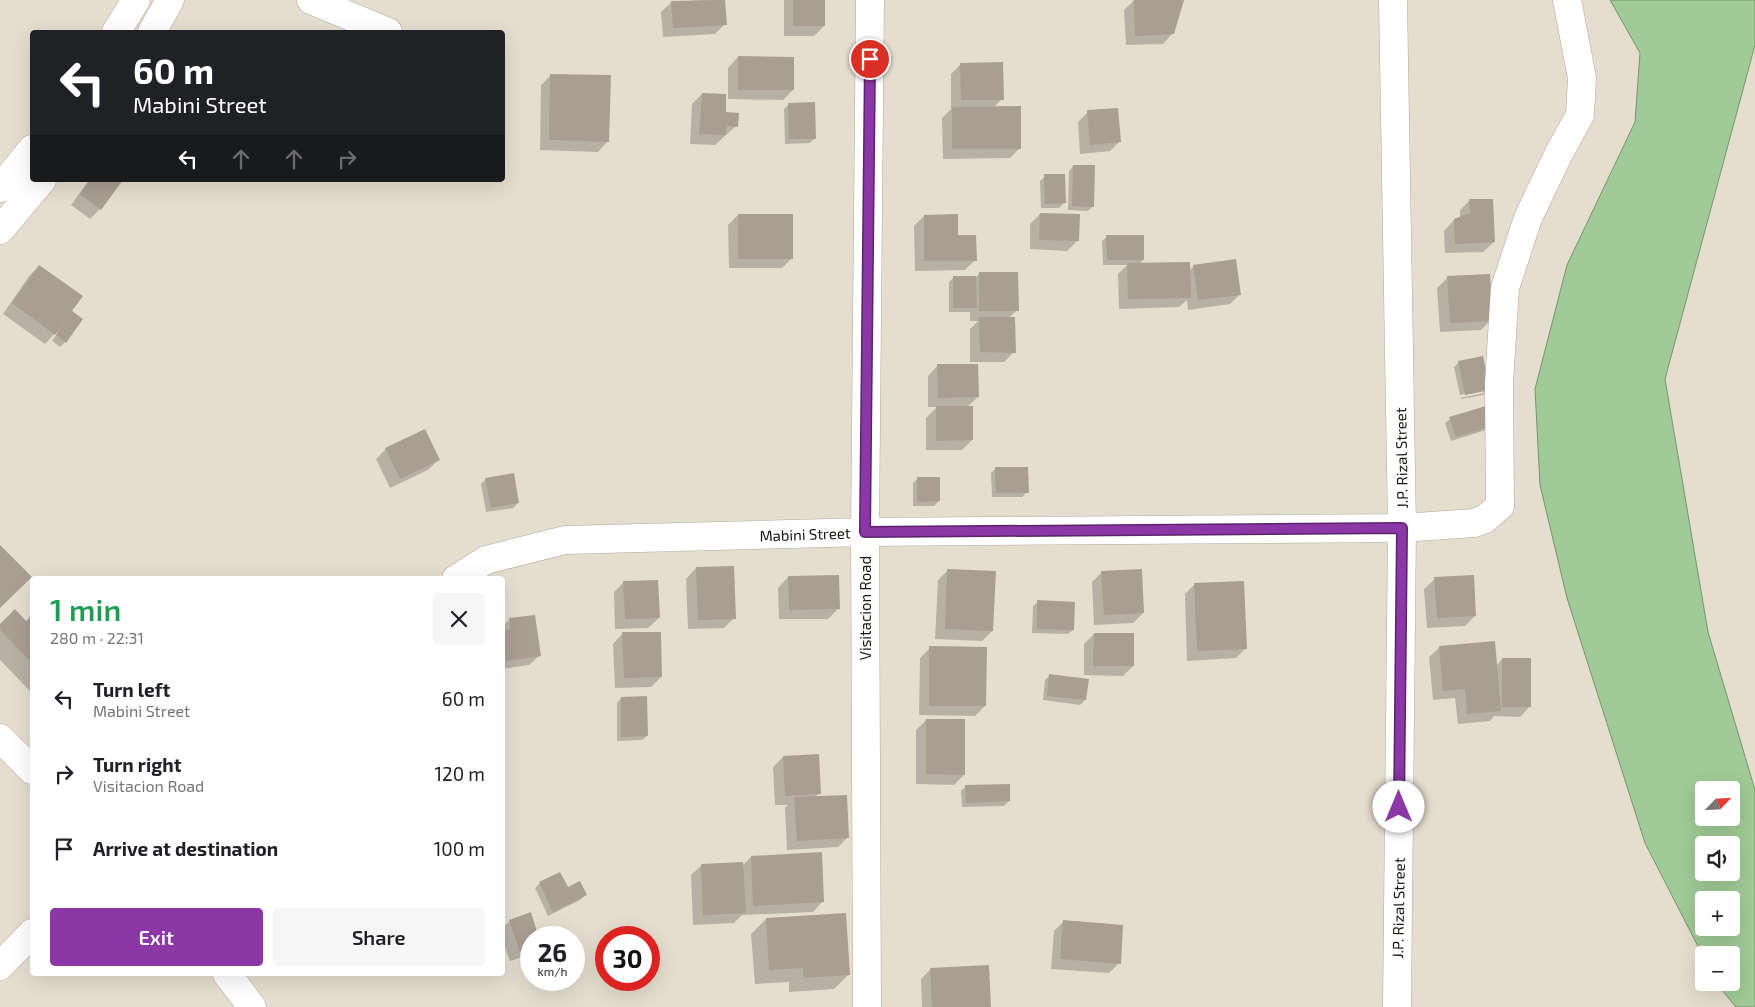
<!DOCTYPE html>
<html lang="en">
<head>
<meta charset="utf-8">
<style>
  :root { --surface:#fff; --page:#f6f6f6; --text:#202124; --muted:#757577; --accent:#8b37a5 }
  body { margin:0; font-family:"Exo 2",sans-serif; background:var(--page); color:var(--text); height:100vh; display:flex; flex-direction:column; font-size:19px; white-space:nowrap }
  * { box-sizing:border-box; margin:0 }
  p { font-size:16px; color:var(--muted) }
  .icon { flex:none; width:28px; height:28px; fill:none; stroke:currentColor; stroke-width:2; stroke-linecap:round; stroke-linejoin:round }
  .map { position:relative; flex:1; overflow:hidden }
  .drawer { position:absolute; left:30px; top:576px; width:475px; height:400px; display:flex; flex-direction:column; background:var(--surface); border-radius:5px; box-shadow:0 5px 20px #0002 }
  .drawer>* { flex:none }
  .guide { position:absolute; left:30px; top:30px; width:475px; height:152px; border-radius:5px; box-shadow:0 5px 20px #0002; background:#202124; color:#fff; overflow:hidden }
  .needle { width:32px; rotate:65deg }
  .buttons { position:absolute; left:1695px; top:781px; display:grid; gap:10px }
  .buttons a { display:grid; place-items:center; width:45px; height:45px; border-radius:5px; background:var(--surface); box-shadow:0 5px 20px #0002; font-size:25px }
  .speed { position:absolute; left:520px; top:926px; display:flex; gap:10px; font-size:25px; font-weight:700; text-align:center }
  .speed>* { display:grid; place-content:center; width:65px; height:65px; border-radius:50%; background:var(--surface); box-shadow:0 5px 20px #0002; line-height:1 }
  .speed small { font-size:12px; font-weight:400 }
  .speed .limit { border:8px solid #d22; background:#fff; color:#111 }
  .pin { position:absolute; display:grid; place-items:center; width:42px; height:42px; color:#fff; margin:-21px; border:2px solid #fff; border-radius:50%; box-shadow:0 1px 5px #0007 }
  .me { position:absolute; width:55px; margin:-28px; rotate:0deg; stroke-linejoin:round; filter:drop-shadow(0 0 4px #0008) }
  .turn { display:flex; align-items:center; gap:18px; height:105px; padding:0 20px; font-size:22px }
  .turn .icon { width:65px; height:65px; stroke-width:2.5 }
  .turn b { display:block; font-size:35px; line-height:42px }
  .lanes { display:flex; align-items:center; height:48px; padding:0 20px; background:#0003; justify-content:center; gap:25px; direction:ltr }
  .lanes .off { opacity:.35 }
  .round { display:grid; place-items:center; flex:none; width:52px; height:52px; border-radius:5px; background:var(--page) }
  .summary { display:flex; align-items:center; justify-content:space-between; height:85px; padding:0 20px }
  h1 { font-size:30px; font-weight:600; line-height:38px; color:#1e9e55 }
  .button { display:flex; gap:10px; margin-top:auto; padding:10px 20px }
  .button a { flex:1; height:58px; border-radius:5px; background:var(--accent); color:#fff; font-size:20px; font-weight:600; line-height:58px; text-align:center }
  .button a+a { background:var(--page); color:var(--text) }
  ul { padding:0; list-style:none }
  li { display:flex; align-items:center; gap:15px; height:75px; padding:0 20px }
  li div { flex:1 }
  li b { display:block; font-size:19px }
  li em { font-style:normal }
  .map>svg:first-child { display:block }
  .water { fill:#a0ca96; stroke:#77946e; fill-rule:evenodd }
  .shadow { fill:#0003 }
  .building { fill:#aa9d92 }
  .lines { fill:none; stroke-linecap:round; stroke-linejoin:round }
  .minor-casing { stroke:#afa89a; stroke-width:29 }
  .minor { stroke:#fff; stroke-width:28 }
  .route-casing { stroke:#5a246b; stroke-width:12 }
  .route { stroke:#8b37a5; stroke-width:9 }
  .labels { text-anchor:middle; dominant-baseline:central; stroke-width:4.5; stroke-linejoin:round; paint-order:stroke }
  .street-label { font-size:15px; fill:#181611; stroke:#fff }
</style>
</head>
<body>
<div class="map">
<svg width="1755" height="1007" viewBox="0 0 1755 1007">
  <rect width="100%" height="100%" fill="#e5decf"/>
  <path class="water" d="M1610 0H1755V45L1665 379 1708 632 1755 790V1007H1736L1716 983 1731 982V955H1704V958L1645 843 1567 598 1540 485 1535 389 1567 265 1635 122 1640 53ZM1704 790H1731V818H1704ZM1704 845H1731V872H1704ZM1704 900H1731V928H1704Z"/>
  <path class="shadow" d="M704 0H724L725 24 715 34 663 37 661 12 672 2Z
    M784 0H824V26L814 36H784Z
    M1134 0H1182L1173 33 1163 44 1126 45 1124 10Z
    M738 57 793 90 783 100 728 99V68Z
    M961 64 1002 99 994 107 1020 148 1010 158 943 159 942 118 951 109V74Z
    M551 75 608 141 598 152 540 150 541 85Z
    M702 94 736 126 715 145 690 144 692 104Z
    M789 104 815 138 810 143 785 144 784 109Z
    M1088 112 1120 141 1110 151 1080 154 1078 122Z
    M1073 166 1093 206 1088 211 1068 210 1069 171Z
    M1045 176 1064 203 1059 208H1041L1040 181Z
    M89 180H122L100 209 90 219 71 205Z
    M1470 200 1494 242 1483 252 1445 253 1444 231 1454 220 1460 218V210Z
    M1040 214 1077 241 1067 251 1030 249V224Z
    M738 215 792 258 782 268H729L728 225Z
    M924 216 957 236 975 260 965 270 915 271 914 226Z
    M1107 237 1143 260 1139 264 1189 271 1194 266 1240 294 1230 304 1188 310 1187 300 1179 307 1119 309 1118 274 1127 265H1103L1102 241Z
    M39 266 66 320 73 313 65 342 60 347 52 341 58 332 57 331 45 344 3 314 29 276Z
    M979 274 1017 310 1009 318 1014 352 1004 362H970V329L978 321H970V312H949V282L953 278 976 277Z
    M1447 278 1491 320 1481 330 1440 332 1437 288Z
    M1459 362 1488 390 1483 395 1461 399 1460 398 1484 393V390L1460 395 1454 367Z
    M938 365 978 397 967 407 972 440 962 450H926V418L937 407H928V376Z
    M1450 419 1491 425 1486 430 1451 441 1445 423Z
    M386 449 438 460 428 470 390 488 376 459Z
    M996 468 1027 492 1022 497H992L991 473Z
    M918 478 939 501 934 506H913V483Z
    M486 479 518 503 513 508 486 512 481 484Z
    M696 568 734 618 724 628 688 629 686 579Z
    M948 570 992 631 982 641 935 639 938 580Z
    M1102 572 1143 613 1133 623 1094 625 1092 582Z
    M788 577 838 609 828 619H779L778 588Z
    M1435 579 1475 616 1465 626 1427 628 1424 589Z
    M624 582 659 618 648 628 615 629 614 592Z
    M1195 584 1246 648 1236 658 1187 661 1185 594Z
    M1038 602 1073 630 1068 634 1032 633 1033 606Z
    M32 617V693L0 660V626L26 623Z
    M509 620 540 655 529 665 502 669V627Z
    M623 633 661 677 651 687 615 688 613 644Z
    M1094 634 1133 666 1123 676 1084 675V644Z
    M1440 647 1496 666 1502 659 1530 706 1520 717 1494 716 1490 721 1458 724 1455 698 1433 700 1429 657Z
    M930 648 985 706 975 716 919 715 920 658Z
    M1050 675 1085 700 1080 705 1043 700 1045 680Z
    M621 698 647 736 642 740 617 741V703Z
    M926 720 964 775 954 785 916 784V730Z
    M783 757 820 793 815 797 848 837 838 847 787 850 785 808 788 805H775L773 767Z
    M966 786 1009 801 1004 806 962 807 961 791Z
    M751 857 823 901 813 912 742 915 734 923 693 925 691 875 702 865 742 866Z
    M540 883 567 889 585 895 580 900 548 916 535 888Z
    M766 919 849 974 834 989 789 992V982L755 984 751 934Z
    M510 921 531 938V954L510 961 502 940V928Z
    M1064 921 1119 963 1109 973 1051 969 1054 931Z
    M931 969 990 1007H922L921 979Z"/>
  <path class="building" d="M725 0 727 25 673 28 671 1Z
    M793 0H825V26H793Z
    M1134 0H1184L1174 34 1135 36Z
    M738 56 794 57V90H738Z
    M1003 62 1004 100H961L960 63Z
    M550 74 611 75 609 142 549 140Z
    M702 93 726 94V112L739 113 738 127 727 126 726 135 699 134Z
    M815 102 816 139H789L788 103Z
    M1021 106V149H952V107Z
    M1118 108 1121 142 1090 145 1087 110Z
    M1073 165H1095L1094 207 1072 206Z
    M1044 174H1065L1066 203 1045 204Z
    M90 180H123L101 210 80 194Z
    M1469 199H1493L1495 242 1455 244 1454 219 1470 213Z
    M1040 213 1080 214 1079 241 1039 240Z
    M738 214H793V259H738Z
    M958 214V235H976L977 261H924V215Z
    M1106 235H1144V260H1107Z
    M1236 259 1241 295 1198 300 1193 265Z
    M1190 262 1191 298 1128 299 1127 263Z
    M39 265 83 296 72 311 83 319 66 343 56 335 70 316 55 335 12 303Z
    M979 272H1018L1019 311H979Z
    M1490 274 1493 321 1450 323 1447 276Z
    M953 276H976L977 308H953Z
    M979 317H1015L1016 353 980 352Z
    M1483 356 1490 390 1465 395 1458 361Z
    M937 364H978L979 397 938 398Z
    M936 406H973V440L936 441Z
    M1486 406 1492 426 1456 437 1449 417Z
    M425 429 440 460 400 479 385 448Z
    M995 467H1028L1029 493H996Z
    M514 473 519 503 491 508 485 478Z
    M917 477H940V501L917 502Z
    M0 545 32 577 0 608Z
    M734 566 736 619 698 620 696 567Z
    M947 569 996 571 993 631 945 629Z
    M1142 569 1144 613 1104 615 1101 571Z
    M839 575 840 609 789 610 788 576Z
    M1474 575 1476 616 1437 618 1434 577Z
    M658 580 660 618 625 619 623 581Z
    M1244 581 1247 649 1197 651 1194 583Z
    M1037 600 1075 602 1074 630 1037 629Z
    M15 609 26 621 32 615V663L0 630V624Z
    M535 615 541 656 506 661 502 631 511 629 509 618Z
    M622 632H661L662 677 624 678Z
    M1094 633H1134V666H1093Z
    M1495 641 1501 711 1467 714 1465 689 1443 691 1439 646Z
    M929 646 987 647 986 706H929Z
    M1502 658H1531V707H1502Z
    M1049 674 1089 679 1086 700 1047 696Z
    M647 696 648 736 621 737V697Z
    M926 719H965V775L926 774Z
    M819 754 821 794 785 796 783 756Z
    M1010 784V801L966 803 965 785Z
    M847 795 849 838 797 841 794 797Z
    M822 852 824 902 753 906 751 856Z
    M743 862 746 913 703 915 701 864Z
    M560 872 568 887 580 881 587 895 553 912 539 882Z
    M531 912 539 938H531V948L520 952 509 920Z
    M846 913 850 975 804 978 803 968 769 970 766 918Z
    M1063 920 1123 925 1121 964 1060 959Z
    M989 965 991 1007H932L930 968Z"/>
  <g class="lines">
    <defs>
      <path id="minor" d="M311 0 388 32
        M1393 0 1402 528 1397 1007
        M116 32 136 0
        M152 32 170 0
        M0 188 32 149
        M0 230 42 180
        M456 579 486 560 565 540 865 532 1402 528 1474 523 1485 519 1500 506 1499 383 1505 288 1528 218 1559 153 1580 115 1582 78 1567 0
        M0 738 32 770
        M0 966 32 933
        M227 974 252 1007
        M867 1007 865 532 870 0"/>
    </defs>
    <use href="#minor" class="minor-casing"/>
    <use href="#minor" class="minor"/>
  </g>
  <g class="lines">
    <defs>
      <path id="route" d="M870 59 865 532 1402 528 1399 807"/>
    </defs>
    <use href="#route" class="route-casing"/>
    <use href="#route" class="route"/>
  </g>
  <g class="labels">
    <g class="street-label">
      <text transform="translate(1401 458) rotate(-91)">J.P. Rizal Street</text>
      <text transform="translate(805 534) rotate(-2)">Mabini Street</text>
      <text transform="translate(865 608) rotate(-90)">Visitacion Road</text>
      <text transform="translate(1398 908) rotate(-89)">J.P. Rizal Street</text>
    </g>
  </g>
</svg>
<div class="buttons">
<a><svg class="needle" viewBox="-14 -14 28 28"><path d="M0-13l5 13h-10z" fill="#e53935"/><path d="M0 13l5-13h-10z" fill="#757577"/></svg></a>
<a><svg class="icon" aria-label="sound" viewBox="0 0 24 24"><path d="M4 9h4l5-4v14l-5-4H4zM17 9q2 3 0 6"/></svg></a>
<a>+</a>
<a>−</a>
</div>
<div class="speed"><div>26<small>km/h</small></div><div class="limit">30</div></div>
<div class="pin" style="left:870px;top:59px;background:#d93025"><svg class="icon" aria-label="arrive" viewBox="0 0 24 24"><path d="M6 21V4h12l-3 4 3 4H6"/></svg></div>
<svg class="me" style="left:1399px;top:807px" viewBox="-20 -20 40 40"><circle r="19" fill="#fff"/><path d="M0-13L10 11 0 6-10 11z" fill="#8b37a5"/></svg>
<div class="guide">
<div class="turn"><svg class="icon" aria-label="left" viewBox="0 0 24 24"><path d="M17 20v-9H6M10 6l-5 5 5 5"/></svg><div><b>60 m</b>Mabini Street</div></div>
<div class="lanes"><svg class="icon" aria-label="left" viewBox="0 0 24 24"><path d="M17 20v-9H6M10 6l-5 5 5 5"/></svg><svg class="icon off" aria-label="ahead" viewBox="0 0 24 24"><path d="M12 20V5M6 11l6-6 6 6"/></svg><svg class="icon off" aria-label="ahead" viewBox="0 0 24 24"><path d="M12 20V5M6 11l6-6 6 6"/></svg><svg class="icon off" aria-label="right" viewBox="0 0 24 24"><path d="M7 20v-9h11M14 6l5 5-5 5"/></svg></div>
</div>
<section class="drawer">
<div class="summary"><div><h1>1 min</h1><p>280 m · 22:31</p></div><a class="round"><svg class="icon" aria-label="close" viewBox="0 0 24 24"><path d="M6 6l12 12M18 6L6 18"/></svg></a></div>
<ul>
<li><svg class="icon" aria-label="left" viewBox="0 0 24 24"><path d="M17 20v-9H6M10 6l-5 5 5 5"/></svg><div><b>Turn left</b><p>Mabini Street</p></div><em>60 m</em></li>
<li><svg class="icon" aria-label="right" viewBox="0 0 24 24"><path d="M7 20v-9h11M14 6l5 5-5 5"/></svg><div><b>Turn right</b><p>Visitacion Road</p></div><em>120 m</em></li>
<li><svg class="icon" aria-label="arrive" viewBox="0 0 24 24"><path d="M6 21V4h12l-3 4 3 4H6"/></svg><div><b>Arrive at destination</b></div><em>100 m</em></li>
</ul>
<div class="button"><a>Exit</a><a>Share</a></div>
</section>
</div>
</body>
</html>
